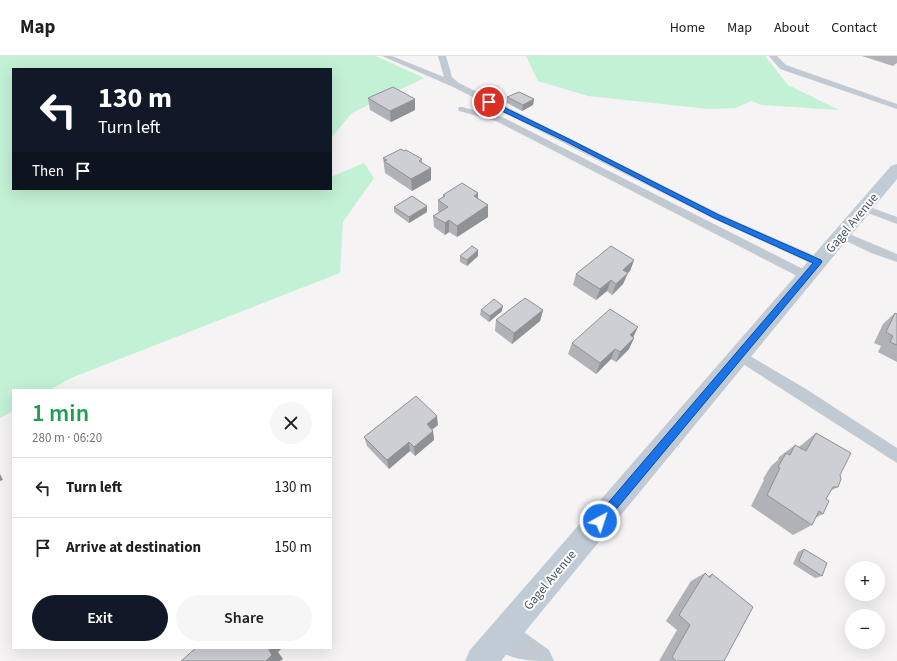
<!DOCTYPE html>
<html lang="en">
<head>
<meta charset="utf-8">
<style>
  :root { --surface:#fff; --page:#f6f6f6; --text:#202124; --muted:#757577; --line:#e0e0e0; --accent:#111827 }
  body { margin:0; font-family:"Source Sans 3",sans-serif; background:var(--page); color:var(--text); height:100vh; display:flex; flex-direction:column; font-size:15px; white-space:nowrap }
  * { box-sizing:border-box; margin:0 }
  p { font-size:13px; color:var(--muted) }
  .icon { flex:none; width:22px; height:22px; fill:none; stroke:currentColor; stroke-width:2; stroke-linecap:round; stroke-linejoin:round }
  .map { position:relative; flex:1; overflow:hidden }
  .panel { position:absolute; left:12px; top:333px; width:320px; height:260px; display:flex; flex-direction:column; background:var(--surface); border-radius:0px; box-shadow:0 4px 16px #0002 }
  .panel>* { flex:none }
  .guide { position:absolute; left:12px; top:12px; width:320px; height:122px; border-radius:0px; box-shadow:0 4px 16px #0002; background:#111827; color:#fff; overflow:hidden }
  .buttons { position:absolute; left:845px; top:505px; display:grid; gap:8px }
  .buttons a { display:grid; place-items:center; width:40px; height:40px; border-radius:50%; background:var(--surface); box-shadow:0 4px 16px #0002; font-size:20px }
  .pin { position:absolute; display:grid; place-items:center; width:34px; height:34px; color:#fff; margin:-17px; border:2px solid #fff; border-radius:50%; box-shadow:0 1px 4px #0007 }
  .me { position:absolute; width:44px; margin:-22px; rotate:40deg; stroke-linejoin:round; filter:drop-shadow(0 0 3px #0008) }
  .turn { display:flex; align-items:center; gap:14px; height:84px; padding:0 20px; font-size:18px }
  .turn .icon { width:52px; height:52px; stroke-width:2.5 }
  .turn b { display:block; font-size:28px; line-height:34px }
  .then { display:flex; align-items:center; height:38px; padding:0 20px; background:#0003; gap:8px; font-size:15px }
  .round { display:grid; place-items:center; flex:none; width:42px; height:42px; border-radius:21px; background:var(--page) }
  .headline { display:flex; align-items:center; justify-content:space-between; height:68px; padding:0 20px }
  h1 { font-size:24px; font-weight:600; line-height:30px; color:#1e9e55 }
  .primary-button { display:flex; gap:8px; margin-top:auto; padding:8px 20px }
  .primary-button a { flex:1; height:46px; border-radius:24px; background:var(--accent); color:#fff; font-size:16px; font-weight:600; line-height:46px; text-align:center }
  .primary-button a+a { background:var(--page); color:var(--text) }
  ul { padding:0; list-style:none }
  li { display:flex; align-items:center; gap:12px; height:60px; padding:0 20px; border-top:1px solid var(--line) }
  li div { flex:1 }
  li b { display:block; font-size:15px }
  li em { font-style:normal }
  header { display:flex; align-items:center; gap:24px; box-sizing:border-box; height:56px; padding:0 20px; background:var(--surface); border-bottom:1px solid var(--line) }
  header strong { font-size:19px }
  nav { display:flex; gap:22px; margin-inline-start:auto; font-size:14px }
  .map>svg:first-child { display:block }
  .green { fill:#c3f1d5 }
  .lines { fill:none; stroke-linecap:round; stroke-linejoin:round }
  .lane { fill:#c1cad2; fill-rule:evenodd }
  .street { fill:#c1cad2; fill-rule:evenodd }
  .secondary { fill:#c1cbd6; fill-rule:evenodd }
  .wall { fill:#b0b2b7 }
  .shaded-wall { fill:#909195 }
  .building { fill:#cdcfd5; stroke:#909195 }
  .route { fill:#1a73e8; stroke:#114b97 }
  .labels { text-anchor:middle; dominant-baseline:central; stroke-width:4; stroke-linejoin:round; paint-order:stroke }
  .street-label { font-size:13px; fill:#4a5661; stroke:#fff }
</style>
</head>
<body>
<header>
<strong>Map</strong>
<nav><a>Home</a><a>Map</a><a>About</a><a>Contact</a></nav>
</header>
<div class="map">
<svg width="897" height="605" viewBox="0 0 897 605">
  <rect width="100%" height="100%" fill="#f5f3f3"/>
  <path class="green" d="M0 0H376L424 22 352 57 331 82V13H13V133H331V121L364 107 374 122 343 166 340 217 71 322 50 334H13V355L0 362Z
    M526 0H765L788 29 839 54 762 49 751 45 736 52 708 53 588 40 538 25Z"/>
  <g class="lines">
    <path class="lane" d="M382 0H392L444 21 438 0H446L452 21 459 27 720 158 822 203 824 206 822 209H814L712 162 453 31Z
      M769 0H777L786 9 897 48V53L780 13Z
      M459 51H462L502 61 811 217 813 220 811 223H803L496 65 459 55 458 53Z
      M864 149 897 161V168L860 154 859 152Z
      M842 175 897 198V206L871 197 838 181 837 179 838 177Z
      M740 294 806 333 897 392V407L735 303 734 299 735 295Z"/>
    <path class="street" d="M503 565 514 569 549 594 554 605C526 605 501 605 488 580L492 569Z"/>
    <path class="secondary" d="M897 108V123L501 605H465L470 594 891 110Z"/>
  </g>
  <path class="wall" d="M862 0H897V7L893 10Z
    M507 41 534 43 533 49 522 55 507 47Z
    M368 42 415 54 391 66 370 54Z
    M383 102 422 103V107L431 124 412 135 385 117Z
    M443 139 478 143 488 149V161L457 181 449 176 445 179 434 171 433 160 439 156 438 155V144L443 141Z
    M427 150V156L409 167 394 156V151Z
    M478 194V200L467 210 460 206V200Z
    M634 204 630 215 628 217 623 228 612 239 607 235 596 244 573 229 576 218Z
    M481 254 502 255 489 266 480 259Z
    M543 254 540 265 512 288 495 275 496 264Z
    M895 257 897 258V306L878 296 881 290 874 287 883 268Z
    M633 281 634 282 629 293 616 306 611 303 596 318 568 298 572 287Z
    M438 369 432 374 433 375 434 384 415 400 410 395 389 413 367 390 364 381Z
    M816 377 840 419 838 431 830 435 826 443 823 458 815 462 812 469 793 479 751 450 764 424 763 423 771 410 778 404 779 401 795 389 799 391Z
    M804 493 822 520 815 522 793 508 798 496Z
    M705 517 708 520 712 518 724 605H659L677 574 666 565 691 525Z"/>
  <path class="shaded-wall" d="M415 43V54L391 66 390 55Z
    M534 43 533 49 522 55 523 49Z
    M431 112V124L412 135 411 123Z
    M478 137V149L474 140Z
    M488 149V161L457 181V170Z
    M427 150V156L409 167V161Z
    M449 164V176L445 179V167Z
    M478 194V200L467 210V204Z
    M634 204 630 215 618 225 623 214Z
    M628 217 623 228 612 239 616 228Z
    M611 224 607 235 596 244 600 233Z
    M503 250 502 255 489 266 490 260Z
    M543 254 540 265 512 288 514 277Z
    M638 271 633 282 630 279Z
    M634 282 629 293 616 306 620 296Z
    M615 293 611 303 596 318 600 307Z
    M437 360 438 369 427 377V368Z
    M433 375 434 384 415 400 414 391Z
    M409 386 410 395 389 413 387 404Z
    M0 418 3 424 0 425Z
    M268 592H281V593L278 596 283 603 280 605H266Z"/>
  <path class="building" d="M393 31 415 43 390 55 368 42Z
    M519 36 534 43 523 49 507 41Z
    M401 93 404 95 406 94 422 103 419 105 431 112 411 123 384 105 387 104 383 102Z
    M462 127 478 137 474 140 488 149 457 170 449 164 445 167 433 160 448 151 438 144 445 140 443 139Z
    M412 140 427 150 409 161 394 151Z
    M472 190 478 194 467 204 460 200Z
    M611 190 634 204 623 214 628 217 616 228 611 224 600 233 576 218Z
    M525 242 543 254 514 277 496 264Z
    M494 243 503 250 490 260 481 254Z
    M610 253 638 271 630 279 634 282 620 296 615 293 600 307 572 287Z
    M895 257 897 258V289L890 286 893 280 886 276Z
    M416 340 437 360 427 368 433 375 414 391 409 386 387 404 364 381Z
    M816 377 851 397 840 419 841 423 838 431H833L826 443 829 445 823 458 819 455 812 469 767 439 780 412 778 411 786 397 790 399 795 389 806 395Z
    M804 493 827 507 822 520 799 505Z
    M705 517 710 522 712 518 753 551 724 605H676L672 601 690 569 679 559Z
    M196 592H268L272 599 266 605H181Z"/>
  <path class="route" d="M487 45H491L571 84 719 159 821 204 822 206 603 469 600 471 596 469 594 465 596 461 813 207 714 162 567 86 487 48Z"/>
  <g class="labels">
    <g class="street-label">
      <text transform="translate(852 167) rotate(-50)">Gagel Avenue</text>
      <text transform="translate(550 524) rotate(-50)">Gagel Avenue</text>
    </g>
  </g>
</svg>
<div class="buttons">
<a>+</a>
<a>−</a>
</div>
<div class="pin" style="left:489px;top:46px;background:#d93025"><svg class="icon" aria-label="arrive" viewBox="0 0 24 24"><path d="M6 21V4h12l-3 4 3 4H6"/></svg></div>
<svg class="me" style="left:600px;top:465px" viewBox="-20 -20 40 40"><circle r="17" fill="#1a73e8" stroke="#fff" stroke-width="3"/><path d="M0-11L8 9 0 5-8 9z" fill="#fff"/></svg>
<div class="guide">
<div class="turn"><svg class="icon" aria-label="left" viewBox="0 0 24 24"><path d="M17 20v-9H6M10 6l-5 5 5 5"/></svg><div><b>130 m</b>Turn left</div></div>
<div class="then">Then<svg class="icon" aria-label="arrive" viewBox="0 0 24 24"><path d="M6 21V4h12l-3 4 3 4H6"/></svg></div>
</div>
<section class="panel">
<div class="headline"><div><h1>1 min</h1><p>280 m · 06:20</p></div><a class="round"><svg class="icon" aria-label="close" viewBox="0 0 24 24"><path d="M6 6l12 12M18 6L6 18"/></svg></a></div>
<ul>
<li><svg class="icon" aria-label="left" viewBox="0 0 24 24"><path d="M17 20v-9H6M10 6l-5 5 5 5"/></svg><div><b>Turn left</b></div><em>130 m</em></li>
<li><svg class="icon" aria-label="arrive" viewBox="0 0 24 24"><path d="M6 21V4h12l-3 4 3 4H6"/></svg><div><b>Arrive at destination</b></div><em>150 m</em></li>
</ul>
<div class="primary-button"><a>Exit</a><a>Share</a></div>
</section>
</div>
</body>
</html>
